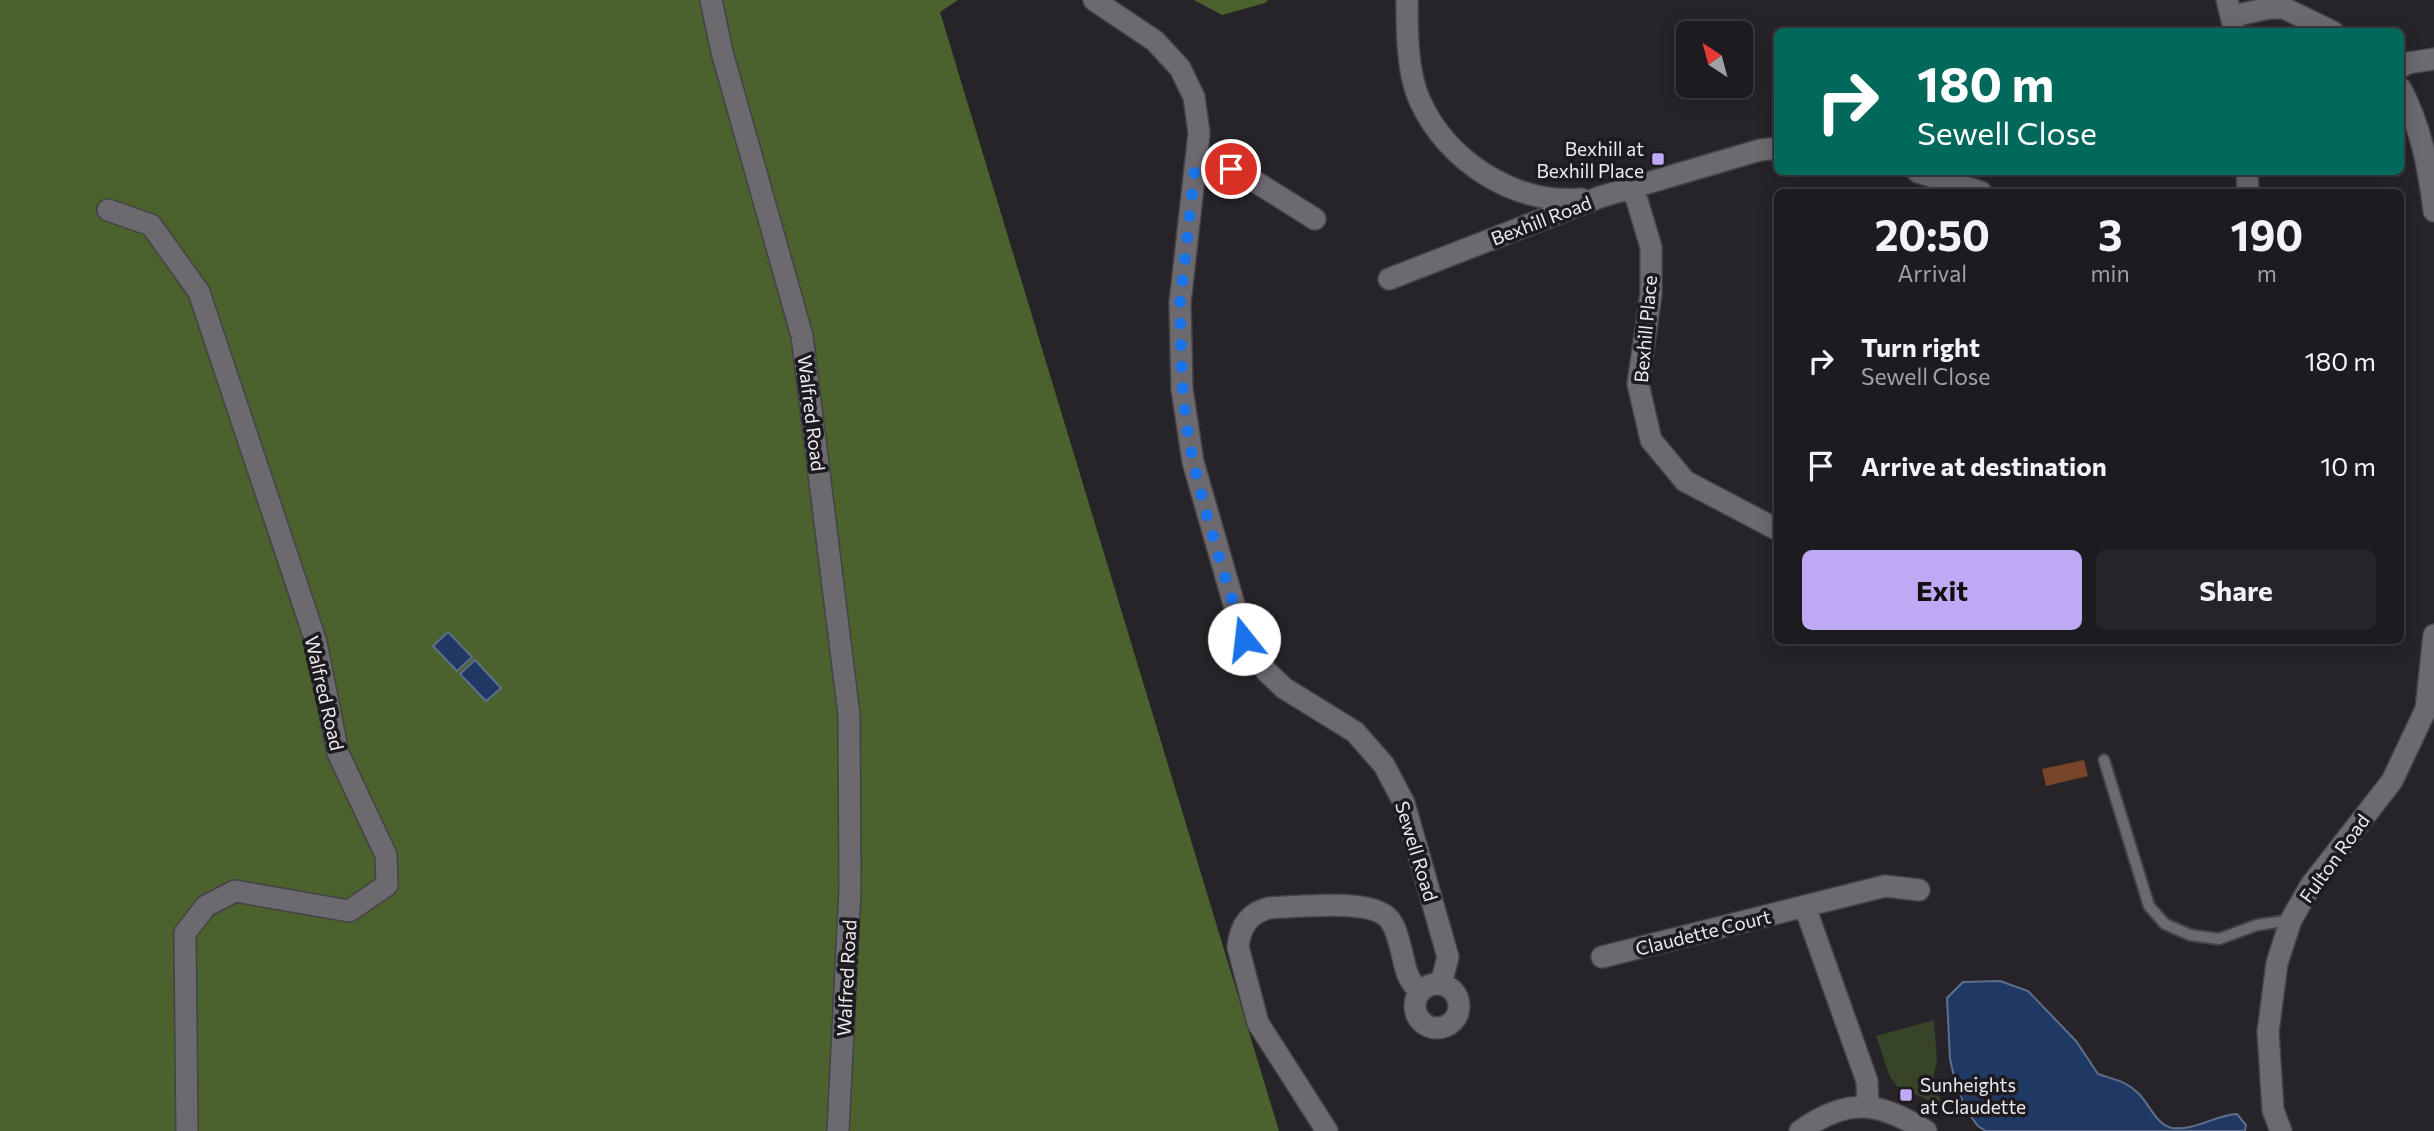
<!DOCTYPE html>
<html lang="en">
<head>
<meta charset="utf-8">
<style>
  :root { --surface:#1c1b1f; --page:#252428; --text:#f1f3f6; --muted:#a0a1a4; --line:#3a393d; --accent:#bfa9f4 }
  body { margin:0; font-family:Commissioner,sans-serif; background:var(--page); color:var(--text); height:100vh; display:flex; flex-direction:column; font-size:26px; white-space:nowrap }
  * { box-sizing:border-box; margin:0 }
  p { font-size:23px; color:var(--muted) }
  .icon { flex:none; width:38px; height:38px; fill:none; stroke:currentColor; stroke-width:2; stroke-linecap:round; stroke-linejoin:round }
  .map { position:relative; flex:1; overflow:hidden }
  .details { position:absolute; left:1774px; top:189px; width:630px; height:455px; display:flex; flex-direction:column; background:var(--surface); border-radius:10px; box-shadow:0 4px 18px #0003,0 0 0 2px var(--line) }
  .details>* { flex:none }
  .guide { position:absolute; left:1774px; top:28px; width:630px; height:147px; border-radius:10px; box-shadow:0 4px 18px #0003,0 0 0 2px var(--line); background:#00695c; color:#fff; overflow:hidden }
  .needle { width:46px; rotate:324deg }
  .fabs { position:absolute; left:1676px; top:21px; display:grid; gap:14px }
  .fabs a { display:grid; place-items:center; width:77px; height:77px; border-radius:10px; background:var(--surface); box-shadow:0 4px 18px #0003,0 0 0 2px var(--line); font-size:35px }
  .pin { position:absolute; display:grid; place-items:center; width:60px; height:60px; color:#fff; margin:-30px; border:4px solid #fff; border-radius:50%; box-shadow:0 2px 7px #0007 }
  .me { position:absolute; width:77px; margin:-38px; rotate:344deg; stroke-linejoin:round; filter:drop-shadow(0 0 5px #0008) }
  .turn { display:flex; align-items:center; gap:24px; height:147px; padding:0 28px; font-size:32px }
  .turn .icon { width:91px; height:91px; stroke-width:2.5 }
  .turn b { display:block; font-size:49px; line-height:60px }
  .eta { display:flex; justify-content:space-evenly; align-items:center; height:119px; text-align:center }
  .eta b { font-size:42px; font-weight:700; line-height:49px }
  .action { display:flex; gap:14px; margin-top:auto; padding:14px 28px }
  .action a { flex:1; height:80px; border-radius:10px; background:var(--accent); color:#111; font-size:28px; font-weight:700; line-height:80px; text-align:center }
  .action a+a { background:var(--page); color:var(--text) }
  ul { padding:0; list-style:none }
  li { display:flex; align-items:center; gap:21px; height:105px; padding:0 28px }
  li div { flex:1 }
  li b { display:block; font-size:26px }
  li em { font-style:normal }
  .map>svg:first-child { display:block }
  .green { fill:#374427 }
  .forest { fill:#4b622d }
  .water { fill:#203864; stroke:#5e6e8d; stroke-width:2 }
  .building { fill:#784427 }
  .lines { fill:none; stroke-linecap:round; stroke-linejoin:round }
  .service-casing { stroke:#444247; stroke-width:14 }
  .minor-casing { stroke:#444247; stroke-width:24 }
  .service { stroke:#6c696f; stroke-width:10 }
  .minor { stroke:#6c696f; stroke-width:21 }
  .route { stroke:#1a73e8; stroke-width:12; stroke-dasharray:0 21.6 }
  .poi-dot { fill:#bfa9f4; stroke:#1d1b20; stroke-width:2.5 }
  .labels { text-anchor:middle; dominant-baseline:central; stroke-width:7; stroke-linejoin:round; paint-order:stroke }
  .poi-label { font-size:19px; fill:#edebee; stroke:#1d1b20; text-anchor:end }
  .street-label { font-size:19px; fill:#edebee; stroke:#1d1b20 }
</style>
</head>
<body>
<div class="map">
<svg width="2434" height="1131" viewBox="0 0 2434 1131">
  <rect width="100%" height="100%" fill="#262429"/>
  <path class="green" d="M1934 1020 1937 1060 1933 1079 1943 1107 1897 1086 1890 1077 1876 1036Z"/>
  <path class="forest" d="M0 0H958L940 12 1279 1131H0Z
    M1194 0H1268L1265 3 1222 15Z"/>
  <path class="water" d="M448 632 472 657 457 671 433 646Z
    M475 660 501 688 486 701 460 674Z
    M2000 981 2028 991 2076 1041 2098 1074C2113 1079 2126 1081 2138 1093 2149 1103 2156 1125 2172 1128 2195 1131 2215 1115 2237 1114L2246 1125 2245 1131H1986L1978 1126 1966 1110 1955 1081 1950 1059 1947 998 1963 982Z"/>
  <path class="building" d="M2084 760 2088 776 2046 786 2042 769Z"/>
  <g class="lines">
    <defs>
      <path id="service" d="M2104 760 2149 906 2165 924 2190 935 2219 939 2257 925 2291 920"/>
      <path id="minor" d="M711 0 722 52 802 336 849 715 850 889 838 1131
        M1094 0 1155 41 1180 68 1194 97 1199 133 1180 303 1182 389 1193 462 1244 639 1267 672 1284 688 1355 732 1384 765 1404 803 1448 957 1441 984
        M1407 0C1407 31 1407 73 1420 101 1447 161 1515 205 1581 199
        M2227 0 2235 32
        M2233 16 2270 8H2284L2333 32
        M2401 67 2408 63 2434 59
        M2401 89C2421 127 2429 169 2434 211
        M1195 166 1240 172 1315 219
        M1918 172 1981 192
        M2247 172 2248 192
        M1633 187 1651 247V294L1638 384 1651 440 1685 481 1778 530
        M108 210 151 225 199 292 316 642 338 753 386 855 387 885 349 911 235 891 206 906 185 933 187 1131
        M1389 279 1600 197 1760 150 1778 148
        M1805 907 1867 1081 1868 1106
        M1602 957 1885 886 1919 890
        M1415 1006a22 22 0 1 1 44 0a22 22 0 1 1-44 0Z
        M1327 1131 1258 1023 1238 947C1240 927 1249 913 1269 908 1297 907 1372 898 1389 919 1396 927 1398 939 1401 949 1405 965 1406 980 1420 991
        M1800 1131C1848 1097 1878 1101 1926 1131
        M2281 1131 2273 1110 2268 1032 2277 963 2291 920 2311 885 2392 781 2426 709 2434 635"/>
    </defs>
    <use href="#service" class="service-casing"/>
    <use href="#minor" class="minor-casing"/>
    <use href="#service" class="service"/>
    <use href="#minor" class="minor"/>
  </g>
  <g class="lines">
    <path class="route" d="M1231 169 1195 166 1180 303C1181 357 1181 411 1194 464 1207 523 1227 581 1244 639"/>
  </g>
  <g class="poi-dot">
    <rect x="1651" y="152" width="14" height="14" rx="3.5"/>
    <rect x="1899" y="1088" width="14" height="14" rx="3.5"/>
  </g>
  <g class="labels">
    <g class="poi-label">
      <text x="1644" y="148">Bexhill at<tspan x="1644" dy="22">Bexhill Place</tspan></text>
      <text x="1920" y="1084" text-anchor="start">Sunheights<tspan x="1920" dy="22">at Claudette</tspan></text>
    </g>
    <g class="street-label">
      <text transform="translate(1541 220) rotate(-21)">Bexhill Road</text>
      <text transform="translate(1645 329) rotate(-85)">Bexhill Place</text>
      <text transform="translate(812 413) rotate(83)">Walfred Road</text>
      <text transform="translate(325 693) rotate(77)">Walfred Road</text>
      <text transform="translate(1417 851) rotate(73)">Sewell Road</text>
      <text transform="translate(2334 858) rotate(-54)">Fulton Road</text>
      <text transform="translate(1703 932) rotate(-14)">Claudette Court</text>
      <text transform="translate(846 978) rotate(-87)">Walfred Road</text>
    </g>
  </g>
</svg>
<div class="fabs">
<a><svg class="needle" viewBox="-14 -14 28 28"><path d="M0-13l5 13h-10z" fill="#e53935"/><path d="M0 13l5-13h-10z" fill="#a0a1a4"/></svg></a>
</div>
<div class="pin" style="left:1231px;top:169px;background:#d93025"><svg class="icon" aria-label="arrive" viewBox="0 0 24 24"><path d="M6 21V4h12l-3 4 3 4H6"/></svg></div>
<svg class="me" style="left:1244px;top:639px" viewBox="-20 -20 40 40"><circle r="19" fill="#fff"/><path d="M0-13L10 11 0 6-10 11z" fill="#1a73e8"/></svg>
<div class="guide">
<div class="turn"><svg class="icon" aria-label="right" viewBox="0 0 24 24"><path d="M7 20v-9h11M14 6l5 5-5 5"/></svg><div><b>180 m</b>Sewell Close</div></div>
</div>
<section class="details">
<div class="eta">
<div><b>20:50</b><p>Arrival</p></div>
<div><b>3</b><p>min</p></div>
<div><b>190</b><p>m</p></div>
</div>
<ul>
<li><svg class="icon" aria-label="right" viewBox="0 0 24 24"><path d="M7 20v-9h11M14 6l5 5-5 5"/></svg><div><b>Turn right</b><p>Sewell Close</p></div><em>180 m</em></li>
<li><svg class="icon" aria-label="arrive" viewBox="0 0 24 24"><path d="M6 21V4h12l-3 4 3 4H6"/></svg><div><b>Arrive at destination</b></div><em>10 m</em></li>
</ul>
<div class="action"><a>Exit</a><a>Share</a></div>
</section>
</div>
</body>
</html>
